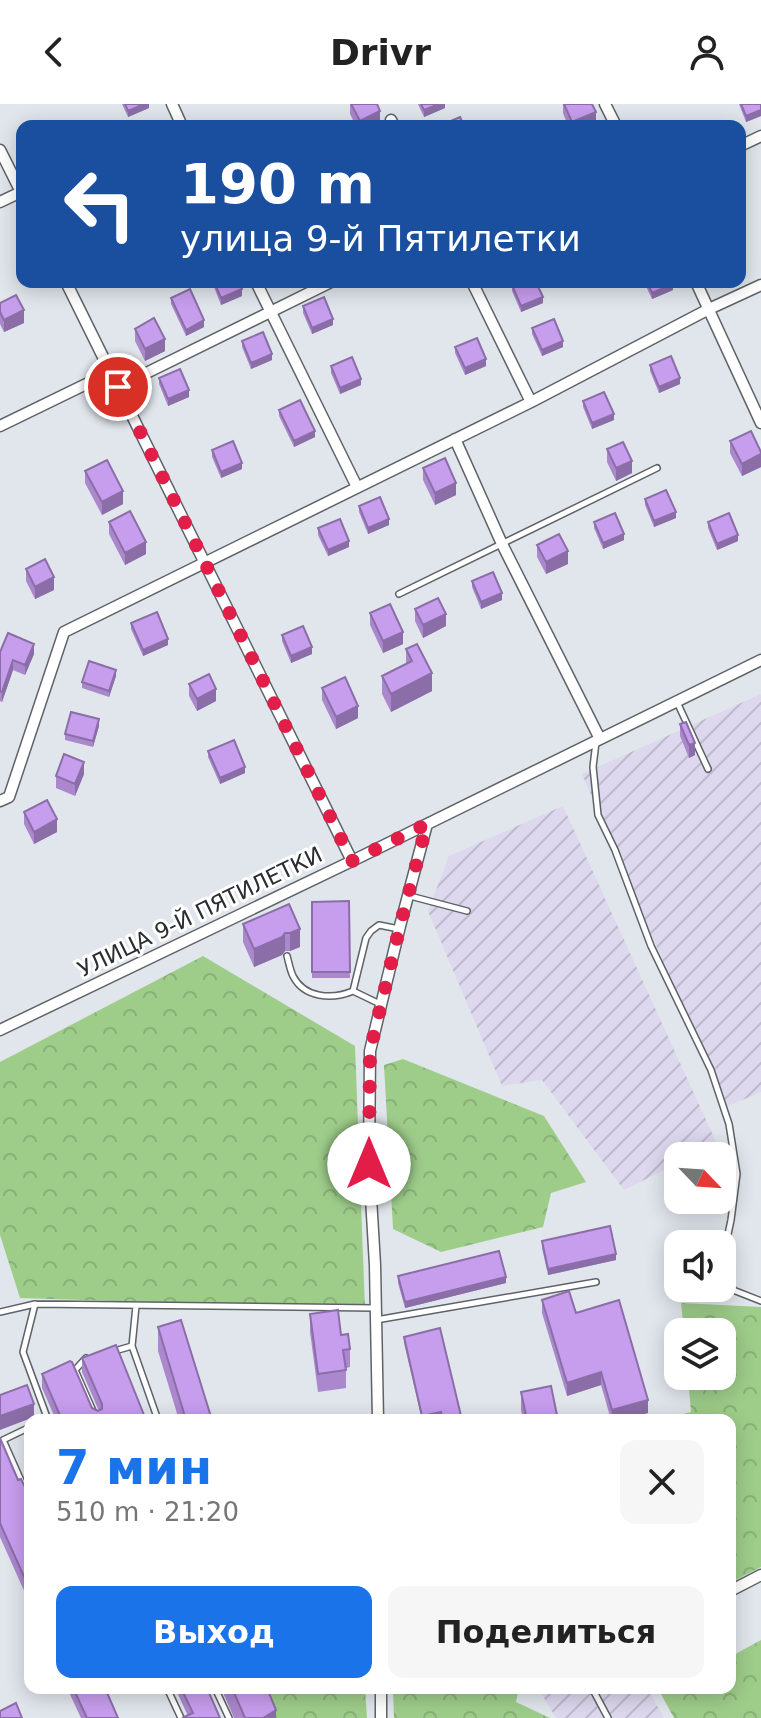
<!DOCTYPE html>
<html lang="ru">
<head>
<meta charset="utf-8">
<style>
  :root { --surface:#fff; --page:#f6f6f6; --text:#222; --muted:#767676; --accent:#1a73e8 }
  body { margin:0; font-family:"DejaVu Sans",sans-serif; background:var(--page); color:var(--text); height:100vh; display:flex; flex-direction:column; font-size:30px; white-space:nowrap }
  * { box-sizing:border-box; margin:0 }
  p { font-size:26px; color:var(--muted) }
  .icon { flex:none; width:44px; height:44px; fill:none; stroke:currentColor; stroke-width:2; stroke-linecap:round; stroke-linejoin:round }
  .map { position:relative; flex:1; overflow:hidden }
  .sheet { position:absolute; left:24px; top:1310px; width:712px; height:280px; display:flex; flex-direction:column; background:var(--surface); border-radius:16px; box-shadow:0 4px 20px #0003 }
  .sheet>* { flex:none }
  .top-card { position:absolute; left:16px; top:16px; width:730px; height:168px; border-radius:16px; box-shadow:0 4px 20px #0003; background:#1a4fa0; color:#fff; overflow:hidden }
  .needle { width:52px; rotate:115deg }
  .buttons { position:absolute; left:664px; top:1038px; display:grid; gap:16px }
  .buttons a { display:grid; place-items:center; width:72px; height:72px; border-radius:16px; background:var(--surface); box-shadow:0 4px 20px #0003; font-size:40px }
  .pin { position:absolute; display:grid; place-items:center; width:68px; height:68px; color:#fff; margin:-34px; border:4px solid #fff; border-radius:50%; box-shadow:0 2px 8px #0007 }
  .me { position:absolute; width:88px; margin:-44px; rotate:0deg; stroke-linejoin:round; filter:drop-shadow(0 0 6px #0008) }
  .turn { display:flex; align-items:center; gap:28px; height:168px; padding:0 32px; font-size:36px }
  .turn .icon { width:104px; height:104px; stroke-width:2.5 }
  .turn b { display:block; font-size:56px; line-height:68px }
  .round { display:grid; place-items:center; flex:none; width:84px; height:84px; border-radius:16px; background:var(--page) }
  .summary { display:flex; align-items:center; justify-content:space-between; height:136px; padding:0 32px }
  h1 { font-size:48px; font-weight:800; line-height:60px; color:var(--accent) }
  .action { display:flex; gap:16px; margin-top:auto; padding:16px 32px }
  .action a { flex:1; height:92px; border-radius:16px; background:var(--accent); color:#fff; font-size:32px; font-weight:800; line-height:92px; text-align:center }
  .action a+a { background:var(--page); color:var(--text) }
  header { display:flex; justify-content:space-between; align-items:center; height:104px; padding:0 32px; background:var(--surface); font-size:36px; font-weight:800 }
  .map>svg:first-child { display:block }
  .industrial { fill:url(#industrial-furrows) }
  .forest { fill:url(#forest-crowns) }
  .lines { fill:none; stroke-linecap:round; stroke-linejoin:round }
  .service-casing { stroke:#5e6368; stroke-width:8 }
  .minor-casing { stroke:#5e6368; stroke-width:13 }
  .service { stroke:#fff; stroke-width:5 }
  .minor { stroke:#fff; stroke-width:10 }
  .wall { fill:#ab87cd }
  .shaded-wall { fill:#8b6ea7 }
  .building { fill:#c79dee; stroke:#8b6ea7; stroke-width:2 }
  .route { stroke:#e11d48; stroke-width:14; stroke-dasharray:0 25.2 }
  .labels { text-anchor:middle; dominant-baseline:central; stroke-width:6; stroke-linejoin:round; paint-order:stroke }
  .street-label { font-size:22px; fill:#2b2e30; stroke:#fff }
</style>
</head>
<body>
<header><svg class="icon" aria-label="back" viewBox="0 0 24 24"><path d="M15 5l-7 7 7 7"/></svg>Drivr<svg class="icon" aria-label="person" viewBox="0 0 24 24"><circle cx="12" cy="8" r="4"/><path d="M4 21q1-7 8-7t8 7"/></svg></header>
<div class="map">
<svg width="761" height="1614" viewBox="0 0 761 1614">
  <defs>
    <pattern id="industrial-furrows" width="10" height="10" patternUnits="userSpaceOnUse" patternTransform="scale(2)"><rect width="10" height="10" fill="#ddd8ee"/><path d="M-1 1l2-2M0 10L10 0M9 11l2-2" fill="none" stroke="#bebacc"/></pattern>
    <pattern id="forest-crowns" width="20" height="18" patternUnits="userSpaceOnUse" patternTransform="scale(2)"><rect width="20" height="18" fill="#9ecd8a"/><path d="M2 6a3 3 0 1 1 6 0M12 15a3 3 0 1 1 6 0" fill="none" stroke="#88b077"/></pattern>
  </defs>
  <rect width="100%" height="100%" fill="#e0e6ec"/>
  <path class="industrial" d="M761 590V988L726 1003 582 670Z
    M563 702 717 1040 693 1052H678V1059L624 1086 542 976 502 982 428 807 449 752Z
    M538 1584H647L664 1614H556Z"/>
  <path class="forest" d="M203 852 355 942 365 1205 20 1194 0 1131V958Z
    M403 955 544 1012 586 1078 551 1089 543 1123 441 1148 393 1125 384 961Z
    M681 1199 761 1203V1463L730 1479V1316H658L691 1308 688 1272H722V1228H684Z
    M761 1536V1614H674L661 1590 672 1584H730V1553Z
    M254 1584H365L367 1614H263Z
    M393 1584H519L516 1598 550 1614H394Z"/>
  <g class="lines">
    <defs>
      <path id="service" d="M399 490 657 364
        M677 598 708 665
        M596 638 593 663 598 711 615 746 651 842 711 966 729 1020 737 1070 731 1116 724 1149 733 1186 761 1197
        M410 792 467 807
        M287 852C289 859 290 866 293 872 304 894 332 896 353 887L380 900
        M353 887 366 834 371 827 379 821 399 825
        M35 1200 23 1248 48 1316
        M136 1202 132 1242 158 1316
        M0 1208 35 1200 375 1204
        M376 1216 596 1178
        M111 1248 132 1242
        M86 1254 75 1266 97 1316
        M23 1381 3 1336 30 1323
        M167 1584 181 1614
        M215 1584 229 1614
        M592 1584 608 1614"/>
      <path id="minor" d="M172 0 182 22
        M605 0 616 22
        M391 16 394 22
        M740 42 761 32
        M0 46 22 90
        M0 98 21 88
        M66 178 352 757
        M256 178 357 383
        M472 178 531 298
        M696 178 761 319
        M118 283 331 178
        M0 322 111 268
        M455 335 502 440 600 635
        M0 697 9 693 64 528 531 298 709 205 761 181
        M0 926 352 757 761 556
        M378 1316 375 1161 369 1060 370 947 400 822 427 720
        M730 1487 761 1471
        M381 1584V1614"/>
    </defs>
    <use href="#service" class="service-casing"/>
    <use href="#minor" class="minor-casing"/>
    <use href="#service" class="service"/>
    <use href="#minor" class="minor"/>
  </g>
  <path class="wall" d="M122 0H149V4L128 13Z
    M350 0H377L380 19 375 22H356L350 10Z
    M418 0H445V4L424 13Z
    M563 0H592L596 20 592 22H568L563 9Z
    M739 0H761V12L746 18Z
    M212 178H239L242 192 221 201Z
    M644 178H672L673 186 652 195Z
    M512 181 543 199 521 208 512 187Z
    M171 194 204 223 186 232 171 200Z
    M0 199 24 219 4 228 0 220Z
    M303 202 333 221 312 230 303 209Z
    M532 224 563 243 542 252 532 230Z
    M135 225 165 247 145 257 135 237Z
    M242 237 272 256 251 265 242 243Z
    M455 243 486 262 465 271 455 249Z
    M650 261 680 280 659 289 650 267Z
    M331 262 361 281 340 290 331 269Z
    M159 274 189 293 168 302 159 280Z
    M583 297 614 316 592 325 583 303Z
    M279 306 315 333 294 343 279 312Z
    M730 337 761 348V363L742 372 730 349Z
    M607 345 632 369 616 377 607 358Z
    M212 346 242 365 221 374 212 353Z
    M423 364 456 391 435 401 423 376Z
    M85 367 123 400 102 411 85 379Z
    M645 395 676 414 654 423 645 401Z
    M359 402 389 421 368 430 359 408Z
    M109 418 146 450 125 461 109 430Z
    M594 418 624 436 603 445 594 424Z
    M708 418 738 437 717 446 708 424Z
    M318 424 349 443 328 452 318 431Z
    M537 441 568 460 546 470 537 453Z
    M26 465 54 486 35 495 26 477Z
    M472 477 502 496 481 505 472 483Z
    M415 505 446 522 423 534 415 517Z
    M370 509 403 540 383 549 370 521Z
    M131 519 168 541 143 552 131 525Z
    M282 531 312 550 291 559 282 537Z
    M406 545 432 587 391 608 382 590V572L406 560Z
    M0 548 34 550 25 571 13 566 2 598 0 597Z
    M116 572 109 593 82 584V578Z
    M189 580 216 597 197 607 189 592Z
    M322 584 358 614 336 625 322 596Z
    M680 620 695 651 689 654 680 632Z
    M99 622 93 643 65 636V630Z
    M208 647 245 669 220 680 208 653Z
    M84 670 75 692 56 684V672Z
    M24 708 57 728 34 740 24 720Z
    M349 797 350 874H312V798Z
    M289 800 300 843 290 847H285L282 851 254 863 243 838V820Z
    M542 1137 616 1156 548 1171 542 1144Z
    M398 1172 506 1179 405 1204 398 1179Z
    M542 1196 648 1309 623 1316H611L601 1281 567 1292 542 1209Z
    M310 1210 341 1231 350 1245V1263L346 1264V1284L318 1288 310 1228Z
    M158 1223 212 1316H179L158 1247Z
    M404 1233 462 1316H442L441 1314 432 1316H422L404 1239Z
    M82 1254 146 1316H56L42 1284V1270L92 1304 99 1307 82 1268Z
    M521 1288 558 1316H523L521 1306Z
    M0 1334 18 1376 27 1387H30V1500L0 1433Z
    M67 1584H105L118 1614H81Z
    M175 1584H207L220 1614 188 1612Z
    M221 1584H267L276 1614H234Z"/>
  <path class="shaded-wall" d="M144 0H149V4L128 13V7Z
    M439 0H445V4L424 13V6Z
    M761 6V12L746 18V12Z
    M380 7V19L375 22H360V17Z
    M596 8V20L592 22H572V18Z
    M673 180V186L652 195V189Z
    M242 185V192L221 201V194Z
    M543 193V199L521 208V202Z
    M24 206V219L4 228V216Z
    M333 215V221L312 230V224Z
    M204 216V223L186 232V226Z
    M165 235V247L145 257V245Z
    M563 237V243L542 252V246Z
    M272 250V256L251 265V259Z
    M486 255V262L465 271V264Z
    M680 274V280L659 289V283Z
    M361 275V281L340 290V284Z
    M189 286V293L168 302V295Z
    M614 310V316L592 325V319Z
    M315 327V333L294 343V337Z
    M761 350V363L742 372V360Z
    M632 357V369L616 377V364Z
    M242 359V365L221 374V368Z
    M456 379V391L435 401V389Z
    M123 387V400L102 411V398Z
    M676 408V414L654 423V417Z
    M389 415V421L368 430V424Z
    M624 430V436L603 445V439Z
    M738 431V437L717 446V440Z
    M349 437V443L328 452V446Z
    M146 438V450L125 461V449Z
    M568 447V460L546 470V458Z
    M54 473V486L35 495V483Z
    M502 489V496L481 505V498Z
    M446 510V522L423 534V521Z
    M403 528V540L383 549V537Z
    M168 535V541L143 552V546Z
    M34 540V550L25 571V561Z
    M312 543V550L291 559V552Z
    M13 556V566L2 598V588Z
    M116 566V572L109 593V587Z
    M432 569V587L391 608V590Z
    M216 585V597L197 607V595Z
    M358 602V614L336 625V613Z
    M99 615V622L93 643V637Z
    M695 639V651L689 654V641Z
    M84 658V670L75 692V680Z
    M245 663V669L220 680V674Z
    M57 715V728L34 740V728Z
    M300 825V843L290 847V829Z
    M285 829V847L282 851 254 863V845Z
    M616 1150V1156L548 1171V1165Z
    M506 1173V1179L405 1204V1198Z
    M601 1268V1281L567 1292V1279Z
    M648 1296V1309L623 1316H612V1306Z
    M34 1300V1313L0 1326V1312Z
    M441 1308V1314L432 1316H422V1312Z
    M276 1606V1614H263Z"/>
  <path class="building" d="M125 0H144L128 7Z
    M351 0H377L380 7 360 17Z
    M421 0H439L424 6Z
    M564 0H592L596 8 572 18Z
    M741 0H761V6L746 12Z
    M460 13 464 22H439Z
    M64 18 65 22H53Z
    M667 18 668 22H656Z
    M214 178H239L242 185 221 194Z
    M518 178H536L543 193 521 202 512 181Z
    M647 178H672L673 180 652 189Z
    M190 185 204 216 186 226 171 194Z
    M16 191 24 206 4 216 0 208V199Z
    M324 193 333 215 312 224 303 202Z
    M154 214 165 235 145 245 135 225Z
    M554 215 563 237 542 246 532 224Z
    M263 228 272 250 251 259 242 237Z
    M477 234 486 255 465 264 455 243Z
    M671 252 680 274 659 283 650 261Z
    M352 253 361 275 340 284 331 262Z
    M180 265 189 286 168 295 159 274Z
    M604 288 614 310 592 319 583 297Z
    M300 296 315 327 294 337 279 306Z
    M751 327 761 348V350L742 360 730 337Z
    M233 337 242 359 221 368 212 346Z
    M623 338 632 357 616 364 607 345Z
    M445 354 456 379 435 389 423 364Z
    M107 356 123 387 102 398 85 367Z
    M666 386 676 408 654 417 645 395Z
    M380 393 389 415 368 424 359 402Z
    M130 407 146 438 125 449 109 418Z
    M615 409 624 430 603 439 594 418Z
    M729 409 738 431 717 440 708 418Z
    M340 415 349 437 328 446 318 424Z
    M559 430 568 447 546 458 537 441Z
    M45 455 54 473 35 483 26 465Z
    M493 468 502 489 481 498 472 477Z
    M438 494 446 510 423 521 415 505Z
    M390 500 403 528 383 537 370 509Z
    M157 508 168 535 143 546 131 519Z
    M303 522 312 543 291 552 282 531Z
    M8 529 34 540 25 561 13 556 2 588 0 587V548Z
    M417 540 432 569 391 590 382 572 412 557 406 545Z
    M89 557 116 566 109 587 82 578Z
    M209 570 216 585 197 595 189 580Z
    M345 573 358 602 336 613 322 584Z
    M71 608 99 615 93 637 65 630Z
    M686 618 695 639 689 641 680 620Z
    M234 636 245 663 220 674 208 647Z
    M64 650 84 658 75 680 56 672Z
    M47 696 57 715 34 728 24 708Z
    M349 797 350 868H312V798Z
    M289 800 300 825 290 829H285L282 833 254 845 243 820Z
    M610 1122 616 1150 548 1165 542 1137Z
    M499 1147 506 1173 405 1198 398 1172Z
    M569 1187 576 1209 619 1196 648 1296 612 1306 601 1268 567 1279 542 1196Z
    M338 1206 341 1231 348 1230 350 1245 343 1246 346 1266 318 1270 310 1210Z
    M181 1216 212 1316H186L158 1223Z
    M440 1224 462 1316H443L441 1308 422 1312 404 1233Z
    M116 1241 146 1316H62L42 1270 70 1257 72 1258 92 1304 98 1307 102 1305V1300L82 1254Z
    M27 1281 34 1300 0 1312V1291Z
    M551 1282 558 1316H527L521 1288Z
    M0 1334 18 1376 21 1375 27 1387H30V1486L0 1419Z
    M73 1584H105L118 1614H87Z
    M181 1584H207L220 1614H182L193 1609Z
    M232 1584H267L276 1606 263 1614H245Z
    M16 1599 22 1614H0V1607Z"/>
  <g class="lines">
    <path class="route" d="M118 283 352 757 427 720 400 822 370 947 369 1060"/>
  </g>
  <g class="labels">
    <g class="street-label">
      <text transform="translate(200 808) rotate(-26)">УЛИЦА 9-Й ПЯТИЛЕТКИ</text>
    </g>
  </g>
</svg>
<div class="buttons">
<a><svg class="needle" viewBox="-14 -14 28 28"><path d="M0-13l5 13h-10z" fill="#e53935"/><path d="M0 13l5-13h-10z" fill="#767676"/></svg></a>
<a><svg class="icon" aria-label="sound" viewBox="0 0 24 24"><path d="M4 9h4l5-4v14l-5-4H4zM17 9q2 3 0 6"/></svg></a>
<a><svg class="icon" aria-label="layers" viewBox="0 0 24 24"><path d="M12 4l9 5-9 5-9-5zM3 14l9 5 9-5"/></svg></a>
</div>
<div class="pin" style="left:118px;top:283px;background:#d93025"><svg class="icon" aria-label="arrive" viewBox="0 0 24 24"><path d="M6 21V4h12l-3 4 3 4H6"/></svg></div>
<svg class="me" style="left:369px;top:1060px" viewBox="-20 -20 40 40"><circle r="19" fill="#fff"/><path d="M0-13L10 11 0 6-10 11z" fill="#e11d48"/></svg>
<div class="top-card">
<div class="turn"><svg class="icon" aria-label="left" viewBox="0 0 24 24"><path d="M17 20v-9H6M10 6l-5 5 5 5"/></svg><div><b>190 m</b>улица 9-й Пятилетки</div></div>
</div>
<section class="sheet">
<div class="summary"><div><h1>7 мин</h1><p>510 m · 21:20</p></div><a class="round"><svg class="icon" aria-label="close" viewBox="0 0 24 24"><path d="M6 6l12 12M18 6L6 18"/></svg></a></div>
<div class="action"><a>Выход</a><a>Поделиться</a></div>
</section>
</div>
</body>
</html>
